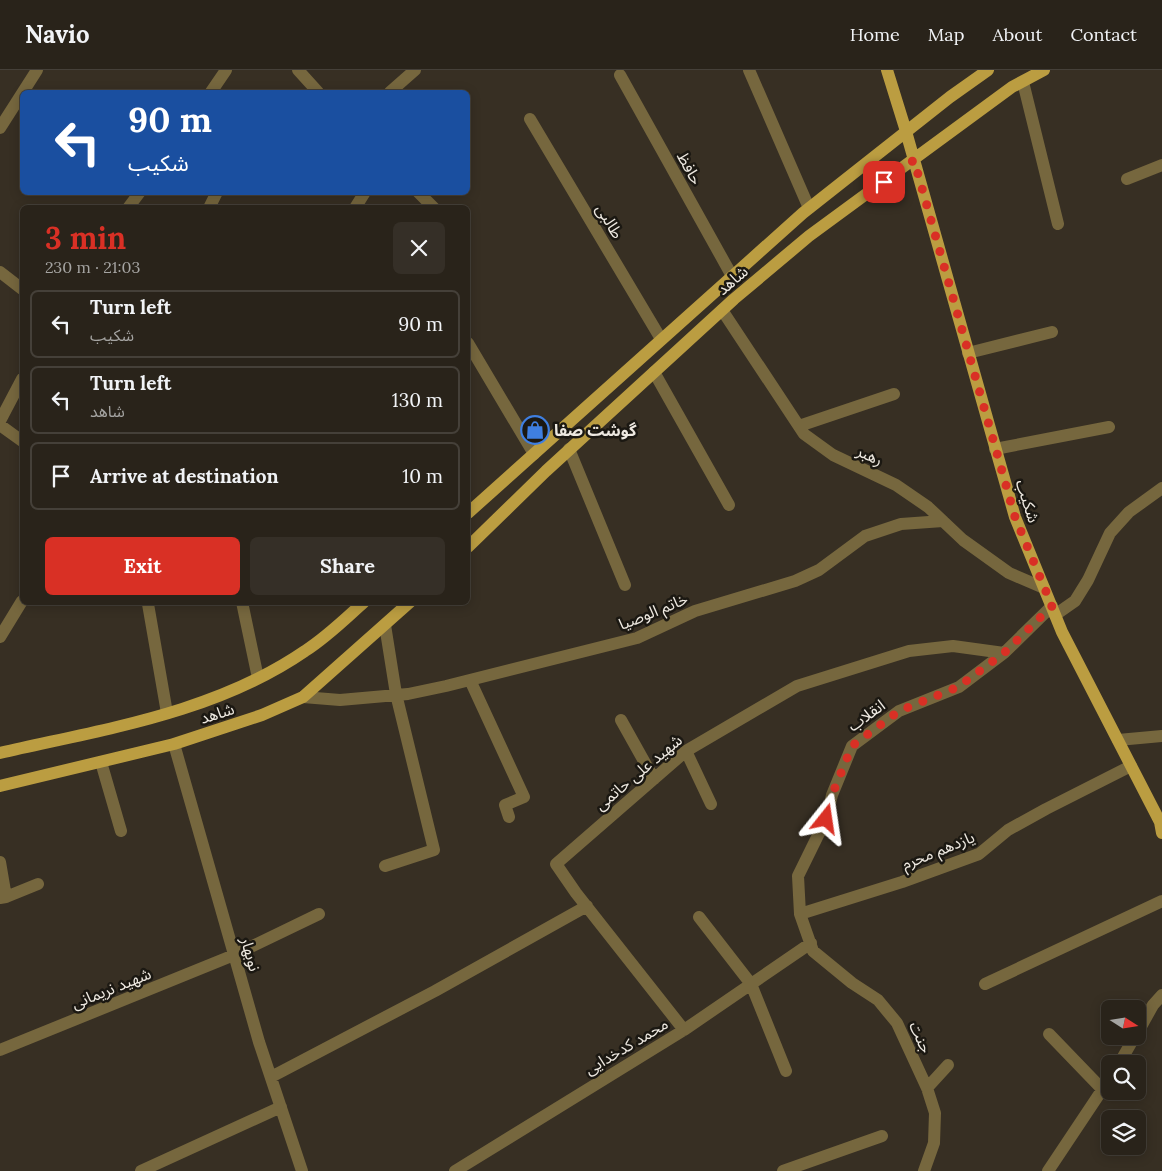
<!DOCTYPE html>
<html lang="en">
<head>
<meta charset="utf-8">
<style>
  :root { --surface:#29231a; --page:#352f27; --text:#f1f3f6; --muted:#a5a4a2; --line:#454039; --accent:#d93025 }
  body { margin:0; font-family:Lora,"Noto Sans Arabic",serif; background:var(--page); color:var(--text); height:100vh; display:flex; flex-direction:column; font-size:19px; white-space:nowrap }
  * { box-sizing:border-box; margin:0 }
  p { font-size:16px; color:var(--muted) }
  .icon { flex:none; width:28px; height:28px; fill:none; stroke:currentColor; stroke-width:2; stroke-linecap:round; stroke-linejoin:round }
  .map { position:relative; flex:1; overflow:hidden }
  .sheet { position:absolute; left:20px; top:135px; width:450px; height:400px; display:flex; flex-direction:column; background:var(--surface); border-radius:8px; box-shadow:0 2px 12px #0003,0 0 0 1px var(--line) }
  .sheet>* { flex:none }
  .top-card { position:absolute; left:20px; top:20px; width:450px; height:105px; border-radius:8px; box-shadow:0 2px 12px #0003,0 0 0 1px var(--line); background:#1a4fa0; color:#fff; overflow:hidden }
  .needle { width:32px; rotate:102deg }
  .tools { position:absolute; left:1101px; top:930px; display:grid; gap:10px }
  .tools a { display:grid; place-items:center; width:45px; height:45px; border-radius:8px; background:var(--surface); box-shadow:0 2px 12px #0003,0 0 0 1px var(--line); font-size:25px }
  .pin { position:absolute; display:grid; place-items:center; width:42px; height:42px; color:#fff; margin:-21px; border-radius:10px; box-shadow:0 2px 8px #0006 }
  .me { position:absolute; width:55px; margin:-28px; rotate:15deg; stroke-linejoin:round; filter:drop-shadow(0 0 4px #0008) }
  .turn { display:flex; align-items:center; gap:18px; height:105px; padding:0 25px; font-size:22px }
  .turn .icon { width:65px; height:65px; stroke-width:2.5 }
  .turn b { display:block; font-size:35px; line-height:42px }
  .round { display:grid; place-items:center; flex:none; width:52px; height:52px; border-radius:8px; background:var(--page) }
  .overview { display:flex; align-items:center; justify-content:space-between; height:85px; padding:0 25px }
  h1 { font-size:30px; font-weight:800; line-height:38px; color:var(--accent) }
  .action { display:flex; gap:10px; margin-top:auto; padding:10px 25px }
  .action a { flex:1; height:58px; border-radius:8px; background:var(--accent); color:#fff; font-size:20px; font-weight:800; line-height:58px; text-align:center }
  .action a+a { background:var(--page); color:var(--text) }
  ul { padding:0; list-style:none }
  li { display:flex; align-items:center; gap:15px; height:68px; margin:0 10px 8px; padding:0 15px; border:2px solid var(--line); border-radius:8px }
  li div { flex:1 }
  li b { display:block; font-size:19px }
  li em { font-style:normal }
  header { display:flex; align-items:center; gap:30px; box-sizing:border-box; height:70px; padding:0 25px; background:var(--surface); border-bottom:1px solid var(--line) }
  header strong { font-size:24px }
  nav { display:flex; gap:28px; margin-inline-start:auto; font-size:18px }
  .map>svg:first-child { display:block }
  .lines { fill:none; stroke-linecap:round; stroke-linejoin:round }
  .minor { stroke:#76673e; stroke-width:12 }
  .major { stroke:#bb9d41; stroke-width:12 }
  .route { stroke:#d93025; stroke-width:9; stroke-dasharray:0 16.2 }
  .labels { text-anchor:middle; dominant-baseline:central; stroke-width:5; stroke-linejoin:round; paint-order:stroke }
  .street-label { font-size:16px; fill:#eee9e1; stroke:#1b1812 }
  .poi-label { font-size:16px; font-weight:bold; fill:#eee9e1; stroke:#1b1812; text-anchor:start }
</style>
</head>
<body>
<header>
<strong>Navio</strong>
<nav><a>Home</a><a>Map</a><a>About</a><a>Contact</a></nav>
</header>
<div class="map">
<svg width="1162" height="1101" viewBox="0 0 1162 1101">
  <rect width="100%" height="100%" fill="#372f23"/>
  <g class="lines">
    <path class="minor" d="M298 0 318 22
      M749 0 809 138
      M620 5 732 206
      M1023 12 1058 154
      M211 22 226 0
      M390 22 415 0
      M530 49 661 269
      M0 58 37 0
      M1127 109 1162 95
      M418 122 434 138
      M128 138 140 122
      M209 138 217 122
      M355 138 365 122
      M0 202 22 219
      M722 240 804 364 833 385 896 415 928 437 963 470 1009 503 1044 518
      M468 273 534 384
      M968 283 1052 262
      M654 302 729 435
      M0 351 22 309
      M0 355 22 371
      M799 356 894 324
      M569 379 625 515
      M995 379 1109 357
      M242 532 258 608
      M148 534 167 643
      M1055 545 1075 531 1088 510 1110 463 1129 442 1162 418
      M385 555 396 624 434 780 385 796
      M0 567 22 531
      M470 610 524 727 505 735 509 747
      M303 627 340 630 408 624 446 616 637 568 695 541 795 511 819 500 865 466 901 454 943 451
      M621 650 654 709
      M1118 670 1162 666
      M174 674 259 972 302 1101
      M686 681 711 734
      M101 692 121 761
      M0 792 6 827 0 828
      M6 827 38 814
      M800 844 902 812 979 784 1008 760 1046 739 1131 696
      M699 847 751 914 786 1001
      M985 914 1162 831
      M684 960 576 823 556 794 686 681 797 616 909 581 953 576 1004 583
      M1138 962 1153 935 1162 925
      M1049 964 1102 1019
      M0 980 234 885 319 844
      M1119 994 1135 966
      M271 1007 435 921 587 836
      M927 1018 948 995
      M141 1101 281 1037
      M455 1101 684 960 811 873
      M783 1101 882 1066
      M924 1101 934 1073 935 1043 927 1018 897 953 878 930 852 913 813 881 800 844 798 806 826 749 832 725 852 676 899 641 959 617 1004 583 1052 536
      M1048 1101 1110 1008"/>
    <path class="major" d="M887 0 905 58 1015 447 1062 562 1160 752 1162 763
      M468 443 803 143 950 27 988 0
      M468 477 546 401 734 229 809 166 1012 17 1044 0
      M0 683C104 659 215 643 305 581 327 567 345 549 364 532
      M0 716 174 674 262 645 303 627 410 532"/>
  </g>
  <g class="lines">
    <path class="route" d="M826 749 832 725 852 676 899 641 958 617 1004 583 1052 536 1015 447 914 90 884 112"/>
  </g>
  <defs>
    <symbol id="shop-ring" viewBox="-11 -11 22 22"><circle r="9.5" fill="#1b1812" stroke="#3f7fe0" stroke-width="1.5"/><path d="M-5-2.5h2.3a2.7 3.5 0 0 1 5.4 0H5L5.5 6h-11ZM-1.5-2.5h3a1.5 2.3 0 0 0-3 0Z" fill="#3f7fe0"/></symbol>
  </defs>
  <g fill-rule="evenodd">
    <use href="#shop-ring" x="519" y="344" width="32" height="32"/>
  </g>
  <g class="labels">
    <g class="street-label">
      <text transform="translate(690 98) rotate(61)">حافظ</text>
      <text transform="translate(610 151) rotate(59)">طالبی</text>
      <text transform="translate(732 210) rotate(-41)">شاهد</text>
      <text transform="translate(870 385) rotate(26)">رهبر</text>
      <text transform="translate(1028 431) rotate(72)">شکیب</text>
      <text transform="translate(653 541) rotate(-22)">خاتم الوصیا</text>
      <text transform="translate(217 643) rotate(-18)">شاهد</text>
      <text transform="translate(866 645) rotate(-36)">انقلاب</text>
      <text transform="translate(638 702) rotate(-40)">شهید علی حاتمی</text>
      <text transform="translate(938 780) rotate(-22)">یازدهم محرم</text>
      <text transform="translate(251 884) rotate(74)">نوبهار</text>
      <text transform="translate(111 918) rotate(-22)">شهید نریمانی</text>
      <text transform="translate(921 967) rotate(65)">جنت</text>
      <text transform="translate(626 976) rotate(-31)">محمد کدخدایی</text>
    </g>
    <g class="poi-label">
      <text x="554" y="360">گوشت صفا</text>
    </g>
  </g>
</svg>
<div class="tools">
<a><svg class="needle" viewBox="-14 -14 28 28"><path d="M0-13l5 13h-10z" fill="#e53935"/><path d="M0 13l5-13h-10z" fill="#a5a4a2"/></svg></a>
<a><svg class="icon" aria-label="search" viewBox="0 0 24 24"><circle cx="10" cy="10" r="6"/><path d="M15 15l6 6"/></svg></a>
<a><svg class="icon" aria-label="layers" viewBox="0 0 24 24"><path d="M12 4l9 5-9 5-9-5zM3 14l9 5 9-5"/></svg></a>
</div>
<div class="pin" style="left:884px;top:112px;background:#d93025"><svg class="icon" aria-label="arrive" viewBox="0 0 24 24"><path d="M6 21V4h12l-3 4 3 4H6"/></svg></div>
<svg class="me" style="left:826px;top:749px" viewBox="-20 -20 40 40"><path d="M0-17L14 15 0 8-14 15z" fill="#d93025" stroke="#fff" stroke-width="4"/></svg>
<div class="top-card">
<div class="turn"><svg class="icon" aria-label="left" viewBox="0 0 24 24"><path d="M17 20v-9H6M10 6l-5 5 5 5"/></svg><div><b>90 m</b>شکیب</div></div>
</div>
<section class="sheet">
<div class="overview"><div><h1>3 min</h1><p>230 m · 21:03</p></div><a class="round"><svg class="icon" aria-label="close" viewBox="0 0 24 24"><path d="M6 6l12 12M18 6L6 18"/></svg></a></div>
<ul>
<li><svg class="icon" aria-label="left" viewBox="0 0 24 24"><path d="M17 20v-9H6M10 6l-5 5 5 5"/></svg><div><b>Turn left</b><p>شکیب</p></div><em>90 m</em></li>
<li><svg class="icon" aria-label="left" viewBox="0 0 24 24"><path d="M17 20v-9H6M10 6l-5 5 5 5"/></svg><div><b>Turn left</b><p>شاهد</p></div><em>130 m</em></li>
<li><svg class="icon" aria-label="arrive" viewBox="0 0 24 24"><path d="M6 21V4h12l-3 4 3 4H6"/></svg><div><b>Arrive at destination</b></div><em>10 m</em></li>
</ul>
<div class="action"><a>Exit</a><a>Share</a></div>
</section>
</div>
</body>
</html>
